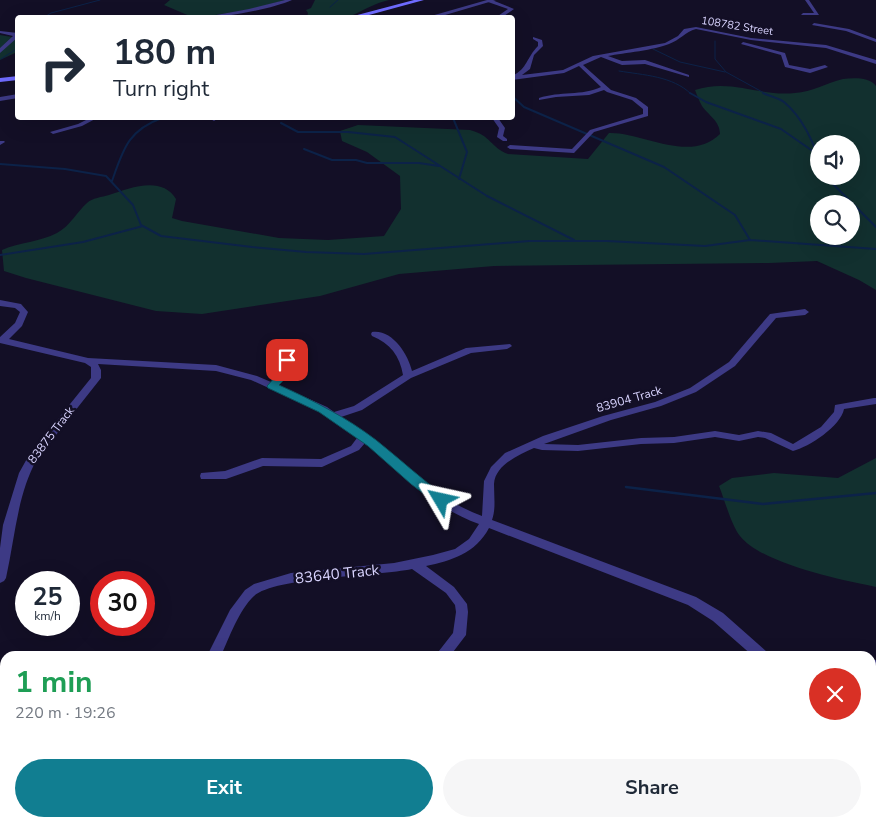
<!DOCTYPE html>
<html lang="en">
<head>
<meta charset="utf-8">
<style>
  :root { --surface:#fff; --page:#f6f6f7; --text:#1f2937; --muted:#747a83; --accent:#117e91 }
  body { margin:0; font-family:"Nunito Sans",sans-serif; background:var(--page); color:var(--text); height:100vh; display:flex; flex-direction:column; font-size:19px; white-space:nowrap }
  * { box-sizing:border-box; margin:0 }
  p { font-size:16px; color:var(--muted) }
  .icon { flex:none; width:28px; height:28px; fill:none; stroke:currentColor; stroke-width:2; stroke-linecap:round; stroke-linejoin:round }
  .map { position:relative; flex:1; overflow:hidden }
  .sheet { position:absolute; left:0px; top:651px; width:876px; height:176px; display:flex; flex-direction:column; background:var(--surface); border-radius:15px 15px 0 0; box-shadow:0 5px 20px #0002 }
  .sheet>* { flex:none }
  .top-card { position:absolute; left:15px; top:15px; width:500px; height:105px; border-radius:5px; box-shadow:0 5px 20px #0002; background:#fff; color:var(--text); overflow:hidden }
  .tools { position:absolute; left:810px; top:135px; display:grid; gap:10px }
  .tools a { display:grid; place-items:center; width:50px; height:50px; border-radius:50%; background:var(--surface); box-shadow:0 5px 20px #0002; font-size:25px }
  .speed { position:absolute; left:15px; top:571px; display:flex; gap:10px; font-size:25px; font-weight:700; text-align:center }
  .speed>* { display:grid; place-content:center; width:65px; height:65px; border-radius:50%; background:var(--surface); box-shadow:0 5px 20px #0002; line-height:1 }
  .speed small { font-size:12px; font-weight:400 }
  .speed .limit { border:8px solid #d22; background:#fff; color:#111 }
  .pin { position:absolute; display:grid; place-items:center; width:42px; height:42px; color:#fff; margin:-21px; border-radius:10px; box-shadow:0 2px 8px #0006 }
  .me { position:absolute; width:55px; margin:-28px; rotate:306deg; stroke-linejoin:round; filter:drop-shadow(0 0 4px #0008) }
  .turn { display:flex; align-items:center; gap:18px; height:105px; padding:0 15px; font-size:22px }
  .turn .icon { width:65px; height:65px; stroke-width:2.5 }
  .turn b { display:block; font-size:35px; line-height:42px }
  .round { display:grid; place-items:center; flex:none; width:52px; height:52px; border-radius:26px; background:var(--page) }
  .overview { display:flex; align-items:center; justify-content:space-between; height:85px; padding:0 15px }
  h1 { font-size:30px; font-weight:700; line-height:38px; color:#1e9e55 }
  .button { display:flex; gap:10px; margin-top:auto; padding:10px 15px }
  .button a { flex:1; height:58px; border-radius:30px; background:var(--accent); color:#fff; font-size:20px; font-weight:700; line-height:58px; text-align:center }
  .button a+a { background:var(--page); color:var(--text) }
  .map>svg:first-child { display:block }
  .green { fill:#12302f; fill-rule:evenodd }
  .lines { fill:none; stroke-linecap:round; stroke-linejoin:round }
  .stream-far2 { stroke:#0c2248; stroke-width:1 }
  .stream-far1 { stroke:#0c2248; stroke-width:2 }
  .stream { stroke:#0c2248; stroke-width:2.5 }
  .minor { fill:#3d3a85; fill-rule:evenodd }
  .tertiary { fill:#3d3a85; fill-rule:evenodd }
  .secondary { fill:#6f6bff; fill-rule:evenodd }
  .route { fill:#117e91; stroke:#0b525e }
  .labels { text-anchor:middle; dominant-baseline:central; stroke-width:5; stroke-linejoin:round; paint-order:stroke }
  .far-street-label { font-size:11px; fill:#d9d4ff; stroke:#130f26 }
  .street-label { font-size:12px; fill:#d9d4ff; stroke:#130f26 }
  .near-street-label { font-size:15px; fill:#d9d4ff; stroke:#130f26 }
</style>
</head>
<body>
<div class="map">
<svg width="876" height="827" viewBox="0 0 876 827">
  <rect width="100%" height="100%" fill="#130f26"/>
  <path class="green" d="M170 0H285L252 9 197 18 192 17 164 5Z
    M315 0H389C373 4 368 8 353 15 340 21 321 18 307 17L308 13 306 10 311 8Z
    M0 35 18 38 17 52 0 60Z
    M843 79C854 78 869 77 876 86V290L859 280 817 261 769 263 494 266 399 274 320 296 202 314 156 311 26 278 4 271 2 250C20 242 40 242 57 233 70 226 77 212 87 203 92 198 102 197 109 195 129 188 162 175 176 199L172 218 182 221 279 238 328 240 384 236 401 209 400 176 367 152 342 141 340 131 358 125 470 130C492 136 490 147 508 154L588 159 609 133C643 132 690 164 720 134 720 121 708 115 702 106 699 101 697 95 695 90 731 78 760 97 795 93 812 92 826 83 843 79ZM819 144H851V176H819ZM819 204H851V236H819Z
    M876 458V587C842 580 762 564 740 536 732 527 724 498 719 486L732 478 774 473 838 478Z"/>
  <g class="lines">
    <path class="stream-far2" d="M330 7 338 0
      M43 18 51 13 100 0
      M715 41V59L726 72 766 94
      M653 49 680 62 725 72
      M1 59 18 48
      M619 71C643 75 673 76 691 94"/>
    <path class="stream-far1" d="M690 93 706 102 781 129 817 154
      M763 93C769 96 779 98 784 102 801 116 815 143 819 163
      M512 96 524 107 664 167 735 215 750 240
      M453 118 467 152 459 179
      M281 123 298 132H348L395 137 487 196 574 240
      M304 149 332 160H356L367 163H419L439 166
      M0 164 65 169 106 176 133 205 141 225 161 236 252 247 306 252 364 254 529 241H607L705 246 750 240 876 249
      M825 176 876 227
      M112 181C123 150 128 130 162 118
      M0 255 83 242 143 226"/>
    <path class="stream" d="M626 487 763 504 876 493"/>
    <path class="minor" d="M285 0H292C272 9 223 18 200 18L249 9Z
      M488 0H492L514 9 501 18H495L508 9 488 2Z
      M805 0H809L819 15H801L803 13H814Z
      M814 23 849 29 876 39V42L846 31 812 25Z
      M696 27 751 38 826 45 876 60V64L826 48 751 40 696 29C685 32 680 40 669 44 655 50 624 53 608 56L622 61 645 60 689 75V77L645 64 622 65 601 57 583 65 611 90 636 98 648 107V116L594 132 574 153 510 149 507 147 510 145 572 149 590 130 643 114V109L632 100 607 92 604 90 589 95 556 97 539 100V98C560 91 582 96 601 87L579 66 564 73 512 80V76C528 68 526 58 538 46V42L533 39V37L542 40 543 46 534 55 530 69 522 75 563 70 593 56 665 43 678 36 684 29Z
      M0 31 18 33V37L0 53V48L13 36 0 33Z
      M743 42 785 53 789 65 810 69 825 65 828 67 810 73 785 67 781 55 741 44Z
      M90 118H97L82 126 53 134 50 132 78 124Z
      M209 118H216L217 119 214 121Z
      M492 118H498L505 128 503 136 507 139V141H503L497 137 499 128Z
      M0 141H4L5 142 0 145Z
      M0 300 21 304 28 312 22 326 9 339 88 358 216 365 257 376 271 382C284 369 279 361 283 346H289C295 360 288 375 278 385L327 407 334 412 354 406 403 375C400 356 390 343 372 336L371 334 372 332C392 329 408 354 412 371L466 348 510 344 512 346 507 349 471 353 411 378 362 410 341 417C353 425 365 432 376 441 410 468 440 501 482 516L484 481 491 467 505 453 543 436 603 416 655 402 690 388 729 362 770 314 805 309 809 312 805 315 776 318 735 366 696 392 661 406 611 420 544 444 578 445 641 438 674 437 715 431 739 435 758 431 771 433 793 444 821 427 834 412 835 405 874 398H876V404L844 409C841 426 809 447 793 451L765 438 758 437 739 441 715 437 674 443 641 444 578 451 542 450 534 448C519 455 495 465 494 484 494 497 496 509 492 520L696 597 723 613 767 652 769 656H753L713 621 688 605 489 528C476 553 451 561 426 566L454 587 467 604 468 612 466 635 450 656H435L453 633 456 612 455 605 446 593 412 569C379 576 275 577 254 596 239 610 229 638 221 656H207L230 610 245 590 254 584 291 573 394 563 433 555 455 549 469 539 479 524C454 515 430 500 409 482 395 469 381 454 365 443L359 450 322 467 263 466 226 479H201L200 476 201 473 225 471 262 458 321 459 351 446 357 438 319 411 251 380 216 371 98 364 101 370V378L37 459C17 495 15 538 6 578L4 581 0 583V548L3 525 19 473 29 455 91 378V367L85 363 0 343V337L15 323 20 312 15 308 0 306Z
      M871 660H876V672H871Z
      M0 788 5 790V811L0 809Z
      M7 822H23L25 827H9Z
      M230 822H247L249 827H232Z
      M830 822H849L851 827H832Z"/>
    <path class="tertiary" d="M487 0H496L435 18H424Z
      M18 94V98L0 101V97Z"/>
    <path class="secondary" d="M414 0H424L358 18H346Z
      M18 76V80L0 82V78Z"/>
  </g>
  <path class="route" d="M287 357 292 360 288 376 279 385C314 401 346 417 376 440 400 459 421 479 445 496L447 500 445 503H436L411 484 368 446 319 412 268 388 267 386 277 375 281 360Z"/>
  <g class="labels">
    <g class="far-street-label">
      <text transform="translate(737 26) rotate(9)">108782 Street</text>
    </g>
    <g class="street-label">
      <text transform="translate(629 399) rotate(-16)">83904 Track</text>
      <text transform="translate(51 435) rotate(-53)">83875 Track</text>
    </g>
    <g class="near-street-label">
      <text transform="translate(337 574) rotate(-6)">83640 Track</text>
    </g>
  </g>
</svg>
<div class="tools">
<a><svg class="icon" aria-label="sound" viewBox="0 0 24 24"><path d="M4 9h4l5-4v14l-5-4H4zM17 9q2 3 0 6"/></svg></a>
<a><svg class="icon" aria-label="search" viewBox="0 0 24 24"><circle cx="10" cy="10" r="6"/><path d="M15 15l6 6"/></svg></a>
</div>
<div class="speed"><div>25<small>km/h</small></div><div class="limit">30</div></div>
<div class="pin" style="left:287px;top:360px;background:#d93025"><svg class="icon" aria-label="arrive" viewBox="0 0 24 24"><path d="M6 21V4h12l-3 4 3 4H6"/></svg></div>
<svg class="me" style="left:441px;top:500px" viewBox="-20 -20 40 40"><path d="M0-17L14 15 0 8-14 15z" fill="#117e91" stroke="#fff" stroke-width="4"/></svg>
<div class="top-card">
<div class="turn"><svg class="icon" aria-label="right" viewBox="0 0 24 24"><path d="M7 20v-9h11M14 6l5 5-5 5"/></svg><div><b>180 m</b>Turn right</div></div>
</div>
<section class="sheet">
<div class="overview"><div><h1>1 min</h1><p>220 m · 19:26</p></div><a class="round" style="background:#d93025;color:#fff"><svg class="icon" aria-label="close" viewBox="0 0 24 24"><path d="M6 6l12 12M18 6L6 18"/></svg></a></div>
<div class="button"><a>Exit</a><a>Share</a></div>
</section>
</div>
</body>
</html>
